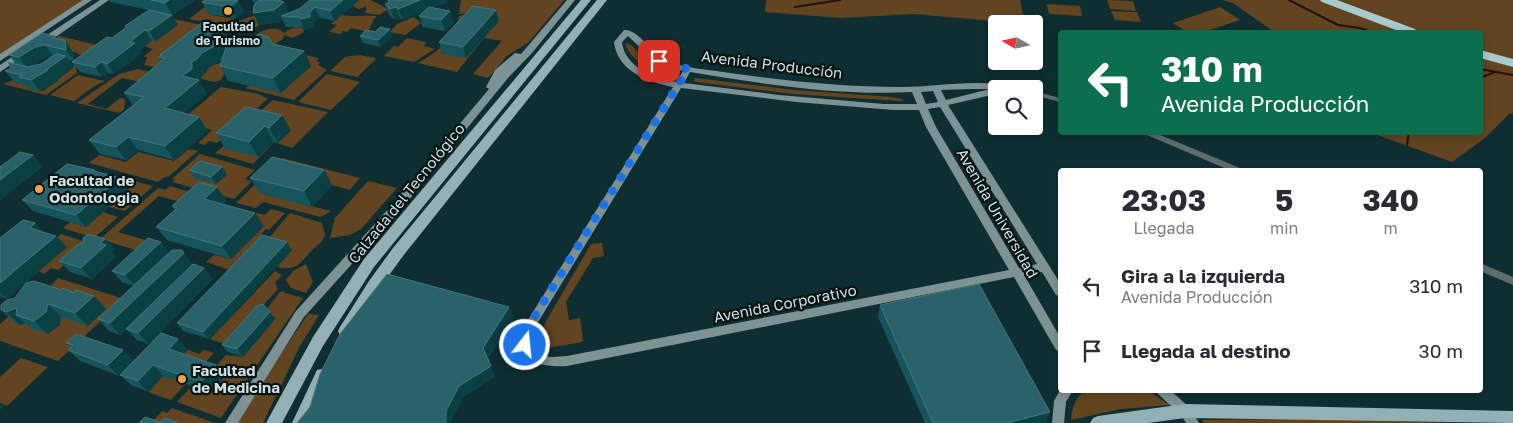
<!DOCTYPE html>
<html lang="es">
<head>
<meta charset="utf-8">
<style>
  :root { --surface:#fff; --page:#f2f2f3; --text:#2b2b33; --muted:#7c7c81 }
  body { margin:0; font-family:"Golos Text",sans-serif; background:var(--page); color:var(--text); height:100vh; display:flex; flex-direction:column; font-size:19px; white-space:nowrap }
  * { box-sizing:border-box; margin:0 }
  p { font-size:16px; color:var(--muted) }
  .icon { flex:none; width:28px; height:28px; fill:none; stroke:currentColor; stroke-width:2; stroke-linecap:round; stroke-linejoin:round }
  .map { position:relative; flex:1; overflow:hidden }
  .panel { position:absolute; left:1058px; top:168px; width:425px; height:225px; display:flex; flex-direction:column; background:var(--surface); border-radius:5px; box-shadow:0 2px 8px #0003 }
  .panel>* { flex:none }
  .guide { position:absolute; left:1058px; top:30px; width:425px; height:105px; border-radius:5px; box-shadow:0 2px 8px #0003; background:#0b6e4f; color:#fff; overflow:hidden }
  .needle { width:32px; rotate:279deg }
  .fabs { position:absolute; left:988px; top:15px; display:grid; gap:10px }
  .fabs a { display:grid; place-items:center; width:55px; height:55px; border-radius:5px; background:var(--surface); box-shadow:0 2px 8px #0003; font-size:25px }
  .pin { position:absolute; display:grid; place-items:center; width:42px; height:42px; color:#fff; margin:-21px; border-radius:10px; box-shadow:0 2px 8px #0006 }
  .me { position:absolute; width:55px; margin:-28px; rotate:16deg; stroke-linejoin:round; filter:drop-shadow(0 0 4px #0008) }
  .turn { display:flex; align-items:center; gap:18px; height:105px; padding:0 20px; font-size:22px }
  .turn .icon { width:65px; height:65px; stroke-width:2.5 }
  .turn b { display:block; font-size:35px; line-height:42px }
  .eta { display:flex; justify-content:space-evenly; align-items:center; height:85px; text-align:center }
  .eta b { font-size:30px; font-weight:700; line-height:35px }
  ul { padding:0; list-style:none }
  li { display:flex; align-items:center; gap:15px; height:65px; padding:0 20px }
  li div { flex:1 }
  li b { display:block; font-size:19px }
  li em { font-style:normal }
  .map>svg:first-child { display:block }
  .green { fill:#624420 }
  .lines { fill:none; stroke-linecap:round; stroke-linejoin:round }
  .stream { stroke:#241200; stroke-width:2 }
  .street { fill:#5f6c6e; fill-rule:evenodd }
  .secondary { fill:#7d9294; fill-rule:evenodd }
  .primary { fill:#94b0b2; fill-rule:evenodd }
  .highway { fill:#a9cbce; fill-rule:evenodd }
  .wall { fill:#15545a; fill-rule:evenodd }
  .shaded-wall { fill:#0a3f44 }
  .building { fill:#296369; stroke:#43777c }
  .route { stroke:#1a73e8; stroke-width:9; stroke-dasharray:0 16.2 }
  .poi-dot { fill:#f3a442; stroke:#071415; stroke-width:2 }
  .labels { text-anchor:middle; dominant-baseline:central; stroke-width:4.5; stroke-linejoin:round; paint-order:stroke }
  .far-poi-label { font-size:12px; font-weight:bold; fill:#cfdfe1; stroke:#071415 }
  .street-label { font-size:15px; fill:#cfdfe1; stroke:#071415 }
  .poi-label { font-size:15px; font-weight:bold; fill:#cfdfe1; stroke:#071415; text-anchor:start }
</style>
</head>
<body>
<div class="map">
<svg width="1513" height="423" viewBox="0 0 1513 423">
  <rect width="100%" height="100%" fill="#0f2e31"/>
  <path class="green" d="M0 0H86L0 55Z
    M214 0 210 13 212 15 235 19 218 25 189 19Z
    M359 0H370L389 9 379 15 365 13 367 6 359 9 352 6Z
    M461 0H564L529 42 507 56 488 78 473 74 502 41 484 38 457 72 418 63C436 53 457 38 459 16L468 14 496 16 498 14 487 12 459 14Z
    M766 0H1020L1025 24 914 14 841 18 765 12Z
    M1107 0 1133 1 1136 11 1110 9Z
    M1222 0H1513V113L1509 114 1485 138 1452 162 1372 133 1480 132V32H1274L1233 3Z
    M1047 4 1080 6 1082 16 1049 14Z
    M1220 7 1240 20 1204 32H1187L1173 23Z
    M1111 11 1137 12 1141 22 1115 20Z
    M262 13 259 25 249 32 223 26Z
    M152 14 215 28 164 69 144 65 147 58 144 56 153 49 144 46 78 55V53L61 49 10 69 59 36 105 47Z
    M341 15C354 17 364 15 377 16L374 19 368 32 351 28 347 32 343 31 340 34 329 32 337 25 331 24Z
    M414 17 421 23 405 35 390 32 397 24Z
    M296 27 303 28 304 32 293 38 284 35 283 39 273 45 253 38C260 30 276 24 284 33L288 30Z
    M407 38 426 42 424 46 435 49 414 62 384 56 394 46 398 47Z
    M625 43C635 44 639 56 646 62 654 67 662 69 670 72L668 76C651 71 630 61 625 43Z
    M305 55 319 58 316 61 320 62 318 65 327 70 294 100 245 88Z
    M359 55 375 58V60L357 77 330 71 345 57Z
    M75 63 77 73 46 95 3 84 25 76 31 87 29 89 43 91 56 82Z
    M221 63 228 66 221 80 215 82 201 79C203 71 211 64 221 63Z
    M138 69 158 74 141 82 122 78 88 104 106 109 120 98 125 99 124 110 119 113 77 103 119 74Z
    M327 74 360 82 331 110 298 102Z
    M78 75 105 81 93 87 74 101 50 95Z
    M695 78 794 90 892 97 905 100 899 101 793 94 696 82 694 81Z
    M221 87 259 94 268 99 217 143 209 141 205 145 198 143 212 130 179 122Z
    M273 100 328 112 292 148 274 142 253 164 215 153 225 145 222 144Z
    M189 149 198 151 168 177H165L158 182 89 163 99 155 126 162 138 152 174 161Z
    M200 154 255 170 245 179 252 181 234 199 172 182 175 180 172 179Z
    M282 158 360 178 350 190 281 172 260 193 331 211 321 217 263 202 256 208 236 203Z
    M123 178 153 186 125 211 93 203Z
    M368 181 397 188 361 229 350 235 330 238 335 218Z
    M170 186 199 195 188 204 159 196 118 232 152 242 135 250 100 239 158 188 165 190Z
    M271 209 285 213 269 230 266 229 261 234 263 235 230 270 206 262 214 255 231 259 263 227 247 222 256 213 265 215Z
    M83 211 73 223 86 227 103 212 118 217 94 238 63 228Z
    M290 213 322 223 325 234C323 242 319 244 313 249 301 262 297 272 277 267L292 250 269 238Z
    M61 234 89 243 58 270 51 268 44 274 38 271 66 248 51 243Z
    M602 243 604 256 593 258 566 302 569 320 580 318 583 342 552 347 546 345 541 336 545 323 591 244Z
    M306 264 313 282 306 293 291 288 286 280 293 271Z
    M275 271 282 275 275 283 278 289 227 345 210 339Z
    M58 278 124 299 58 361 0 341V324L45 285 49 287Z
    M284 291 285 293 303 298 221 418 177 402 192 386 211 392 225 376 211 371 226 355 243 357 276 318 263 314 280 292Z
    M308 314 319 315 300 346 263 423H237L249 401Z
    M188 350 199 354 204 350 214 353 171 400 148 392Z
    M21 358 48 367 7 406 0 403V377Z
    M1086 390H1147L1170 405 1121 409 1071 420C1072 408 1075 397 1086 390Z
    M172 408 215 423H151L162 411 167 413Z
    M1297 419 1459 423H1204L1202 420Z"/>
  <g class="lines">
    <path class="stream" d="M1289 0 1338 25 1360 28 1371 32
      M795 7 840 0
      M1480 69 1513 75
      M1480 78 1495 72
      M1407 145 1409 132"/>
    <path class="street" d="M1034 91 1060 98V102L1034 95Z
      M1140 132H1153L1240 168 1241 170H1229Z
      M1480 263 1513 277V285L1480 271Z"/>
    <path class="secondary" d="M83 0H92L0 61V54Z
      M100 0H109L44 45H38V41Z
      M567 0H575L532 53 508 78 398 213 304 317 238 423H225L296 311 390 207 489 89 486 87 495 70 515 53 521 54Z
      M624 30C638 29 649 50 660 57 680 69 707 69 730 73 786 81 843 87 901 87 938 87 976 78 1014 87L1015 89H996V94L948 105 1060 283V296L1056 295 1042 272 1024 275 1060 337V352L1056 350 1014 277 567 366C543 368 507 361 523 328L673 87C648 82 617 71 614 42ZM628 36 653 60 665 66 683 71 676 82C654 77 625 68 622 42ZM690 72C763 84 838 96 912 92L917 104H884L779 95 684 83ZM681 88 796 102 894 110H919L926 127 1009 270 567 356C546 358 527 359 532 332ZM971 89H990L946 100 941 90ZM933 91 938 102 926 104 921 92ZM940 107 1037 264 1019 268 936 127 928 109Z
      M21 51H24L28 53 0 72V65Z
      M1060 390H1073L1066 402 1064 423H1052L1054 401Z
      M1156 390H1170L1189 407 1199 423H1186L1181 415 1158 394Z"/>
    <path class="primary" d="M581 0H591L374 267 323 346 282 423H266L313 337 364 259Z
      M597 0H607L403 256 379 289 350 335 345 337 340 335 338 331 340 327 369 281 393 248Z
      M322 369 327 370 329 375 308 423H292L317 370Z
      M1185 404 1513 411V423L1185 418 1148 423H1090L1093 418 1098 416Z"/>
    <path class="highway" d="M1320 0H1337L1415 29 1417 32H1401L1322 2Z
      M1480 50 1513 59V67L1480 58Z"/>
  </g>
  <path class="wall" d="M109 0H195L172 15 178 25 156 41H152L140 50 142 53 114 74 108 73 102 77 80 72 72 62 73 61 69 60 74 67 56 81 57 82 40 91 28 89 26 85 15 83 5 71 17 65 9 55 55 36 58 39 65 40 73 52 74 60 112 38 126 28 125 26 149 10 110 2ZM52 56 41 64 33 66 44 58Z
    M205 0H240L238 1 244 12 236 18 208 14 202 2Z
    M252 0H281L280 1 284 2 289 13 299 9 359 0 335 21 320 18 314 22 315 27 305 30 303 27H286L282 19 279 22 259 25 255 5Z
    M387 0 447 2 433 8 454 22 445 31 423 27 419 16 424 11 403 20 400 18 395 20 389 15 385 4 388 3Z
    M496 10 499 21 466 58 442 54 439 42Z
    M221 26 228 40V42L230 45 273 44 304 51 311 66 281 93 228 81 220 66 222 60 210 66 205 74 201 75 200 82 207 94 184 113 208 131 174 160 138 150 126 160 100 154 89 140 133 105 124 93 162 61 159 57 161 56 160 55Z
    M390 29 392 37 381 47 363 43 360 36Z
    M282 115 291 131 278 143 274 142 258 157 225 149 216 133Z
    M222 167 227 175 216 184 194 178 189 170Z
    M324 170 332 185 312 207 260 193 250 178Z
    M120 178 129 190 86 227 33 211 22 200Z
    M217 187 226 201 222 204 264 226 231 259 167 240 156 227 175 210 172 206Z
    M35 223 43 232 56 236 67 247 7 299 0 296V238Z
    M105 239 115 250 112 252 116 257 92 279 70 272 59 261Z
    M161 242 169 253 193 264 169 288 213 279 149 344 137 340 126 329 120 335 109 331 98 319 134 286 122 282 112 271Z
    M287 242 292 250 210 339 183 331 177 323Z
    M62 290 94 296 106 309 88 326 61 317 60 325 48 334 30 328 25 323 20 325 15 323 1 310Z
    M880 305 1050 412 1045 423H925L878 317Z
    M270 312 275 319 243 357 228 352 222 345Z
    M66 343 123 350 133 361 188 350 184 354 216 365 226 375 211 393 163 376 148 392 131 385 120 375 119 376 80 361 68 350 71 347Z"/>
  <path class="shaded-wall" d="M169 0H195L172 15 165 3Z
    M224 0H240L238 1 244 12 236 18 230 7Z
    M343 0H359L335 21 330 11Z
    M420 0H448L447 2 403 20 398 9Z
    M284 2 289 13 281 16 282 19 279 22 259 25 253 13Z
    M315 7 320 18 314 22 315 27 305 30 300 19Z
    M396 7 400 18 395 20 390 9Z
    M496 10 499 21 466 58 463 47Z
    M450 11 454 22 445 31 441 20Z
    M172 15 178 25 156 41 149 31Z
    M221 26 228 40V42L230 45 228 57 210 66 205 74 201 75 200 82 207 94 174 122 165 108 182 76 192 61 220 32Z
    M390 29 392 37 381 47 378 40Z
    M145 30 152 41 140 50 142 53 114 74 107 64 130 42Z
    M65 40 73 52 74 61 66 50Z
    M45 45 53 56 44 58 28 69 19 57 35 47Z
    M304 51 311 66 281 93 273 78Z
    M66 56 74 67 56 81 57 82 40 91 31 80Z
    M101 62 108 73 102 77 95 67Z
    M282 115 291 131 278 143 269 128Z
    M199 117 208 131 174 160 165 146Z
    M265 126 274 142 258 157 249 142Z
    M128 137 138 150 126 160 116 147Z
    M33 155 43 167 0 200V180Z
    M222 167 227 175 216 184 211 177Z
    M324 170 332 185 312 207 304 191Z
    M120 178 129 190 86 227 76 215Z
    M217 187 226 201 214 212 204 199Z
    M255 213 264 226 231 259 222 246Z
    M35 223 46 235 30 228Z
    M56 236 67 247 7 299 0 292V283Z
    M105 239 115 250 112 252 116 257 92 279 81 268 100 243Z
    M161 242 170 254 135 286 125 275Z
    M287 242 292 250 210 339 203 332Z
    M184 253 193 264 120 335 110 323Z
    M204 268 213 279 149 344 138 333Z
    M94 296 106 309 88 326 75 313Z
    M48 304 61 317 60 325 48 334 34 321Z
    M509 307 514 318 488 359 495 377 464 397 451 421V423H446V411L459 386Z
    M17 308 16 315 25 323 20 325 6 312Z
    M270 312 275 319 243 357 237 349Z
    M178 339 188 350 179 360 169 349Z
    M123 350 133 361 119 376 108 365Z
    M153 365 163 376 148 392 138 381Z
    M216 365 226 375 211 393 201 382Z
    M0 403 4 407 0 410Z
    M1050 412 1045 423H1007Z"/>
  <path class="building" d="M151 0H169L165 3Z
    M205 0H234L238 1 230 7 202 2Z
    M260 0H278L284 2 274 10 253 13 254 5Z
    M310 0H343L330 11 315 7 310 12V17L300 19V17L281 16 299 9Z
    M388 0H420L398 9 396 7 390 9 385 4 390 2Z
    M473 6 496 10 463 47 439 42Z
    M429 7 450 11 441 20 419 16Z
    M149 10 172 15 149 31 145 30 130 42 135 43 107 64 101 62 95 67 72 62 107 37 112 38 127 27 125 26Z
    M203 22 221 26 220 32H222L220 43 202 53 196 60 192 61V69L182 76 199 80 165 108 199 117 165 146 128 137 116 147 89 140 144 97 124 93 165 58 159 57 162 55H160Z
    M380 27 390 29 378 40 360 36 366 30 375 32Z
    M42 33 55 36 52 38 65 40 66 50 45 45 35 47 19 57 9 55Z
    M258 34 262 35 268 37 273 44 304 51 273 78 220 66 226 47 247 37 254 38Z
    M56 54 66 56 46 70H48L31 80 19 77 22 75 5 71 11 68 8 62 28 67 41 64Z
    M246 107 282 115 269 128 265 126 249 142 216 133Z
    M20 152 33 155 0 180V167Z
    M272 157 324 170 304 191 250 178Z
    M200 161 222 167 211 177 189 170Z
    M67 164 95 170 94 171 120 178 76 215 22 200Z
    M199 182 217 187 204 199 255 213 222 246 156 227 177 208 172 206Z
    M23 220 35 223 30 228 56 236 0 283V238Z
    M88 234 105 239 100 243 106 245 81 268 59 261 77 245 84 243 83 238Z
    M262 235 287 242 203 332 177 323Z
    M148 238 161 242 125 275 112 271Z
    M172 250H182L184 253 110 323 98 319Z
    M193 264 204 268 138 333 126 329Z
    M387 274 509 307 483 348 491 366 459 386 446 411V423H297L310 407 320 374 340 334Z
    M34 281 62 290 63 288 74 293 76 290 94 296 75 313 48 304 46 312 34 321 16 315 17 308 6 312 1 310V305L7 300 15 298 26 283Z
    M979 284 1050 412 1007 423H933L880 305Z
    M263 304 270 312 237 349 222 345 257 306Z
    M161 333 178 339 169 349 216 365 201 382 153 365 138 381 120 375Z
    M76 334 123 350 108 365 68 350 73 345 66 343Z
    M145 417 160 422 164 418 179 423H139Z"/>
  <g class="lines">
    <path class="route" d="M525 345C524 333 531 325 536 314L688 69 659 61"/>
  </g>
  <g class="poi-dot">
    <circle cx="228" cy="11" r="5"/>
    <circle cx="39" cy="189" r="5"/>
    <circle cx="182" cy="379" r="5"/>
  </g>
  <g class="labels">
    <g class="far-poi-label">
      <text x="228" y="26">Facultad<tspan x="228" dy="14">de Turismo</tspan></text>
    </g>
    <g class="street-label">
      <text transform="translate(772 64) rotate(7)">Avenida Producción</text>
      <text transform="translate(406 193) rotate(-51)">Calzada del Tecnológico</text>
      <text transform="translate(998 213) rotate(60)">Avenida Universidad</text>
      <text transform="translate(785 303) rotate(-11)">Avenida Corporativo</text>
    </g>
    <g class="poi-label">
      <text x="49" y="180">Facultad de<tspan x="49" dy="17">Odontologia</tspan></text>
      <text x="192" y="370">Facultad<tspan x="192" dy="17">de Medicina</tspan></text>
    </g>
  </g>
</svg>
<div class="fabs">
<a><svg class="needle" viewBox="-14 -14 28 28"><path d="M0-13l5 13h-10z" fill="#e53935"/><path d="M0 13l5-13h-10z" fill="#7c7c81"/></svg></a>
<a><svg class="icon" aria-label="search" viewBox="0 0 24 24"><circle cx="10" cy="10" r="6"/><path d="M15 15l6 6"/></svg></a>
</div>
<div class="pin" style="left:659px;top:61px;background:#d93025"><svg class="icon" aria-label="arrive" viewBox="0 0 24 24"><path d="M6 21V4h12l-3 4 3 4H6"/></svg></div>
<svg class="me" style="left:525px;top:345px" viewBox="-20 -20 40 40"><circle r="17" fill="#1a73e8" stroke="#fff" stroke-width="3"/><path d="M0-11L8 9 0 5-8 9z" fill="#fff"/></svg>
<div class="guide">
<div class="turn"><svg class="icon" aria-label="left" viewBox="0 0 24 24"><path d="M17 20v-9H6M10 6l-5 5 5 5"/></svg><div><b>310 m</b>Avenida Producción</div></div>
</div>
<section class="panel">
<div class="eta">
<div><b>23:03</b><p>Llegada</p></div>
<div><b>5</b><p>min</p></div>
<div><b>340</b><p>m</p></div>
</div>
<ul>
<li><svg class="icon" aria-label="left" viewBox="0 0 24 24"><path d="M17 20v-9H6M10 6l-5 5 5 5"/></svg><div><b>Gira a la izquierda</b><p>Avenida Producción</p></div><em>310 m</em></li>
<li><svg class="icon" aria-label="arrive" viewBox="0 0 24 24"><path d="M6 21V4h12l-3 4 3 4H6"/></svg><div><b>Llegada al destino</b></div><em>30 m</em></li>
</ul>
</section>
</div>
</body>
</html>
